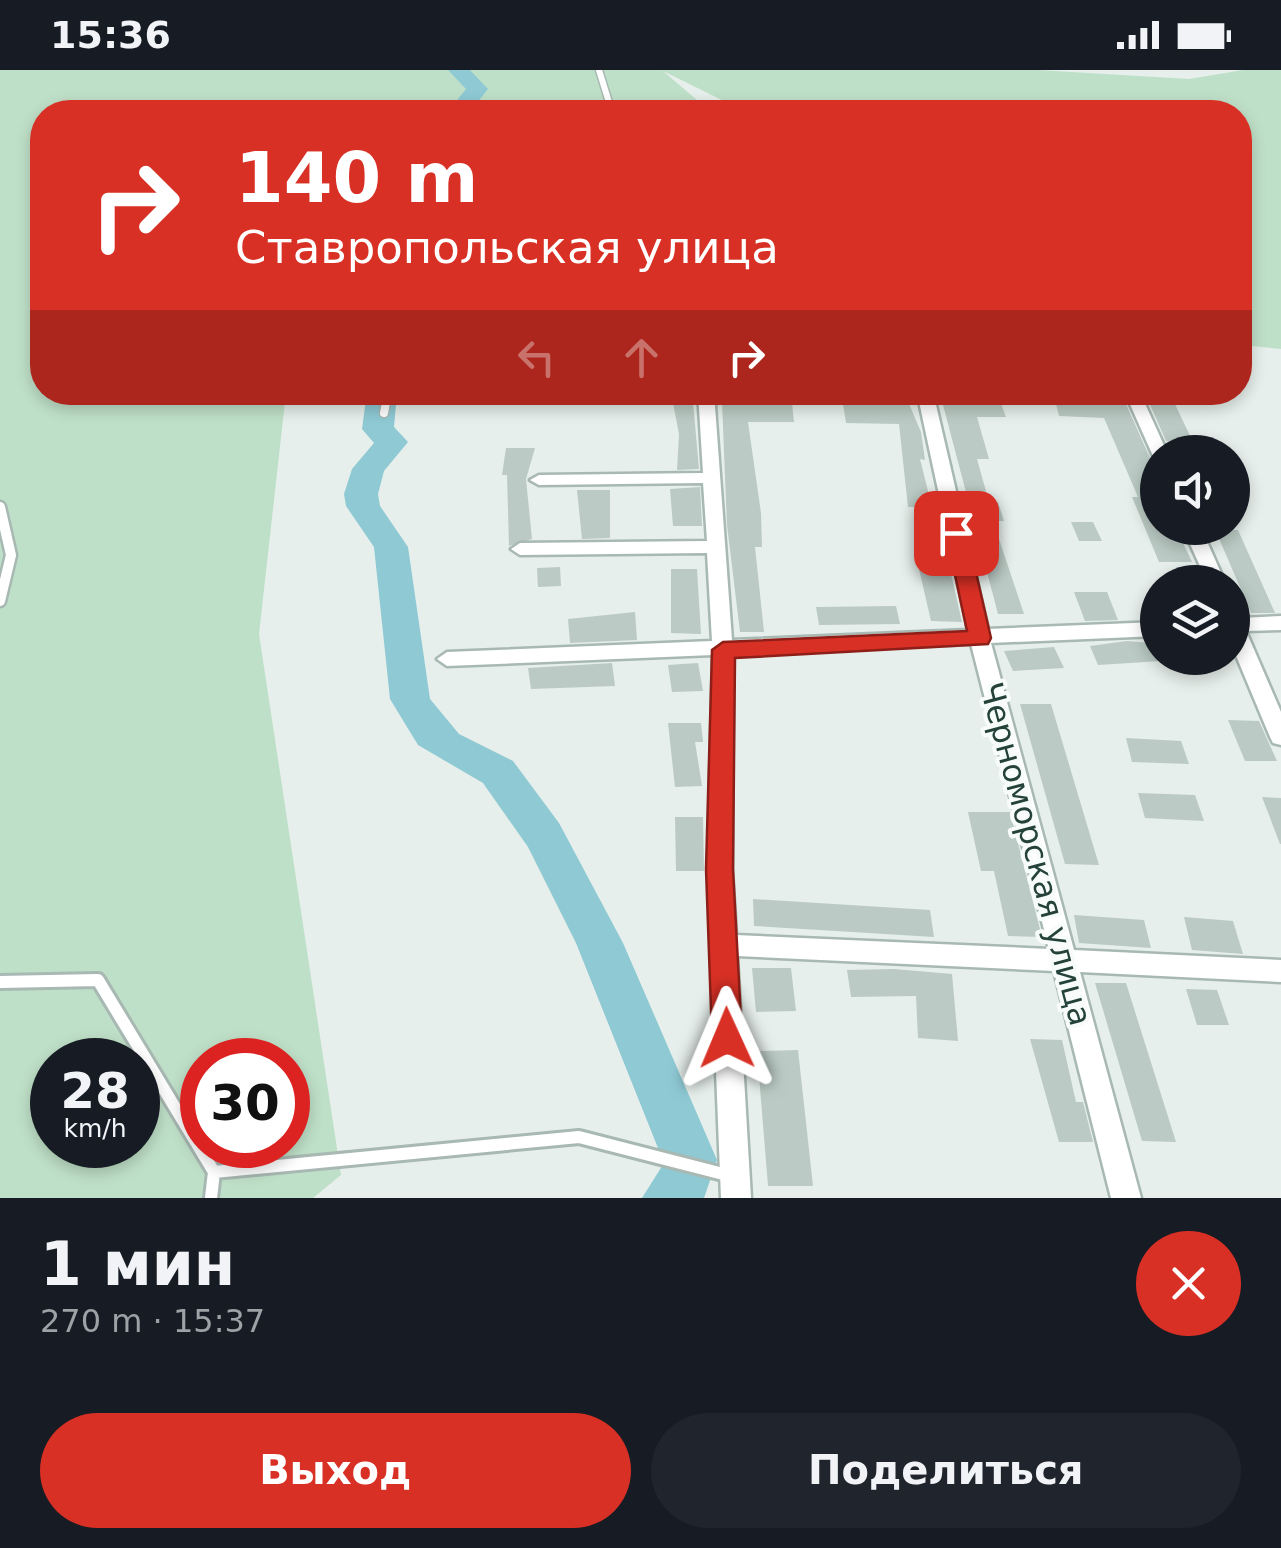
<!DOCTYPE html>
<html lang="ru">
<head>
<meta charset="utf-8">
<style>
  :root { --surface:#171b24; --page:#20242c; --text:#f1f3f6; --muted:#9ea1a6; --accent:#d93025 }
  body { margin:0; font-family:"DejaVu Sans",sans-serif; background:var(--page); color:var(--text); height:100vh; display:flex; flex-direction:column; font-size:38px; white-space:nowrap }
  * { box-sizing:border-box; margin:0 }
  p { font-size:32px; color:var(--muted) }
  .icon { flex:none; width:55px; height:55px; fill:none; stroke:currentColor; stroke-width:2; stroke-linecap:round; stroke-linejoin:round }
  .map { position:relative; height:1128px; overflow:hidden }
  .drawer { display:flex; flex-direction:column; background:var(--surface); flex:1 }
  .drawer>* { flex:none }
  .top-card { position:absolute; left:30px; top:30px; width:1222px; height:305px; border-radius:40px; box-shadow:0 5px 15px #0003; background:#d93025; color:#fff; overflow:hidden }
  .buttons { position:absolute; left:1140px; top:365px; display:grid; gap:20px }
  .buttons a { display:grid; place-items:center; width:110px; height:110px; border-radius:50%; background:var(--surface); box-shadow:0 5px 15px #0003; font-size:50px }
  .speed { position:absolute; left:30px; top:968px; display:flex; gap:20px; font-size:50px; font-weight:700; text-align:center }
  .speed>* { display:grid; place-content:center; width:130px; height:130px; border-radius:50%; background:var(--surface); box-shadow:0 5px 15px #0003; line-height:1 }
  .speed small { font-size:25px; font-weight:400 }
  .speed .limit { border:15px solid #d22; background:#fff; color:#111 }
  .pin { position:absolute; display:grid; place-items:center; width:85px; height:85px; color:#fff; margin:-42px; border-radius:20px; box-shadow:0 5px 15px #0006 }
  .me { position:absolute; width:110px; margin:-55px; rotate:359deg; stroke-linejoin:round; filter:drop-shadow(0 0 8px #0008) }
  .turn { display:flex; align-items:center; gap:35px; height:210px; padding:0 40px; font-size:45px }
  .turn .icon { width:130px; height:130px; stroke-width:2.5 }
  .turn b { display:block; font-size:70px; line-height:85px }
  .lanes { display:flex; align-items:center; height:95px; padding:0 40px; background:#0003; justify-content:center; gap:50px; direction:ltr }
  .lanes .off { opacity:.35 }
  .round { display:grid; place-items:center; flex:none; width:105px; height:105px; border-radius:52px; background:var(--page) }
  .head { display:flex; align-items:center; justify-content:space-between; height:170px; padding:0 40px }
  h1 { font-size:60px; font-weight:700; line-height:75px }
  .button { display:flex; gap:20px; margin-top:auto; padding:20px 40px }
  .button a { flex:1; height:115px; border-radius:60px; background:var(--accent); color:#fff; font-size:40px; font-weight:700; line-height:115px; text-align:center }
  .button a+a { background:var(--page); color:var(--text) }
  .status { display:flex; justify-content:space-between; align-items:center; height:70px; padding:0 50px; background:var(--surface); direction:ltr }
  .status svg { height:28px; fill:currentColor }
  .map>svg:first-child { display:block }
  .green { fill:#bfe0c8; fill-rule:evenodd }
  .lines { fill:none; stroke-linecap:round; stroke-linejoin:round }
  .river { fill:#8ec9d4; fill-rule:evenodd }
  .building { fill:#bbcac4 }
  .service-far3-casing { stroke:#a8b8b2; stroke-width:9 }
  .service-far2-casing { stroke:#a8b8b2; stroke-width:11 }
  .service-far1-casing { stroke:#a8b8b2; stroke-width:15 }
  .service-casing { stroke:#a8b8b2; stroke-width:18 }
  .minor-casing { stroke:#a8b8b2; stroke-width:5 }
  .service-far3 { stroke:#fff; stroke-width:6 }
  .service-far2 { stroke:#fff; stroke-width:8 }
  .service-far1 { stroke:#fff; stroke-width:10 }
  .service { stroke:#fff; stroke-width:12 }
  .minor { fill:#fff; fill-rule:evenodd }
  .route { fill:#d93025; stroke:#8d1f18; stroke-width:2.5 }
  .labels { text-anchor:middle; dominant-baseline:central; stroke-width:8; stroke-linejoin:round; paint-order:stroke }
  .street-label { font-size:32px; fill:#24423a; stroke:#f7fbf9 }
</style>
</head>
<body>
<div class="status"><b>15:36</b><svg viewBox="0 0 49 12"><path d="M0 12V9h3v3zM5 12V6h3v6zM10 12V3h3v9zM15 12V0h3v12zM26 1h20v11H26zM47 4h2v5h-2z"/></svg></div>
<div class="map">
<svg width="1281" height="1128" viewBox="0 0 1281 1128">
  <rect width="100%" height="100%" fill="#e6efeb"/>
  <path class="green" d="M0 0H1038L1189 9 1243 0H1281V279L1240 275V42H746L663 1 711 42H42V322L286 323 259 564 341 1105 313 1128H0ZM52 990H138V1075H52ZM202 990H288V1075H202Z"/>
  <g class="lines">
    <path class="river" d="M448 0H470L488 19 480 29 484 37 480 42H457L462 36 458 29 466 19Z
      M367 322H397L394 357 408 372 384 401 378 424 380 436 408 477 430 629 459 664 513 691 559 753 623 873 717 1090 704 1128H642L664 1093 576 873 528 777 483 713 418 675 390 629 374 477 346 436 344 424 352 399 374 373 362 359Z"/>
  </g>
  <path class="building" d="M895 322H904L921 362 925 390 920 389 929 425H933L962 552 931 551 919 499 917 477H923L915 437H908L899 354 846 353 843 334H897Z
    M1099 328 1120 329 1126 334 1150 388 1158 389V458H1176L1192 492H1159L1132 427H1138L1104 348 1059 346 1055 330 1100 332Z
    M1148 330H1173L1193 372 1166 371Z
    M942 331H1000L1006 347H977L989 389H977L989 432H998L1004 451H993L1024 544H998Z
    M693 332 699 399 677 400 679 364 673 333Z
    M722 332 792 333 794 352H748L761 443 762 477H755L764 562H740L727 455Z
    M506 378H535L526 409 532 469 509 476 507 405H502Z
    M700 417 702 456H673L670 419Z
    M577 420H610V468L582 469Z
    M1071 452H1093L1102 471H1079Z
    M1215 459 1238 460 1275 543H1251Z
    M560 497 561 516 538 517 537 498Z
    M671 499H697L701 564 671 563Z
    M1074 522H1107L1118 550 1085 551Z
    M896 536 900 554 819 555 816 537Z
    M635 542 637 570 570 573 568 549Z
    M1127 571 1151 573 1161 591 1098 595 1090 576Z
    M1054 577 1064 598 1013 601 1004 581Z
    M612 593 615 616 531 619 528 598Z
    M698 593 703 621 672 622 668 595Z
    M1020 634H1051L1099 795 1065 794Z
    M1228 650 1259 651 1277 691H1245Z
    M668 653H701L703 672H695L702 716 675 717Z
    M1126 668 1181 671 1189 694 1132 692Z
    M1138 723 1195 725 1204 751 1145 748Z
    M1262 727 1281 728V774H1280Z
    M968 742H1010L1042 867 1008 866 994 801H981Z
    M675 747H703L704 801H676Z
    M753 829 930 840 934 867 754 856Z
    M1074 845 1144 850 1151 878 1079 873Z
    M1184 847 1233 851 1243 884 1192 880Z
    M752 898H791L796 941 756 942Z
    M894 899 952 904 958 971 918 968 916 926 851 927 847 900Z
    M1095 913H1126L1176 1072 1142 1071Z
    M1186 919 1217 920 1229 955H1197Z
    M1030 969 1062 970 1076 1032H1083L1093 1072H1059Z
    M798 980 813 1116H768L757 981Z"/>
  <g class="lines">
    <defs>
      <path id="service-far3" d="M599 0 612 42"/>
      <path id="service-far2" d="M384 343 388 322"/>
      <path id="service-far1" d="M0 437 11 485 0 531"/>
      <path id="service" d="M0 912 98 910 214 1102 211 1128
        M214 1102 579 1067 731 1106"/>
      <path id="minor" d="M698 322H714L732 570 968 560 917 322H933L988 559 1158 552V566L991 573 1074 880 1281 890V912L1080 902 1141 1128H1111L1054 901 737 886 751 1128H721L708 799 713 585 447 596 437 589 447 582 712 571 707 483 520 485 511 479 520 473 707 471 703 413 539 415 530 410 539 405 703 403ZM971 574 1049 879 736 865 732 799 733 584Z
        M1118 322H1137L1142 327 1167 382 1153 386 1129 332Z
        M1183 458H1201L1225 512H1207Z
        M1232 544 1240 548 1281 546V560L1246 561 1281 642V675L1273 673 1270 667 1232 576Z"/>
    </defs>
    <use href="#service-far3" class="service-far3-casing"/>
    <use href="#service-far2" class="service-far2-casing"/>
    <use href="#service-far1" class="service-far1-casing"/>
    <use href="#service" class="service-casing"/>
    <use href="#minor" class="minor-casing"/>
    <use href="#service-far3" class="service-far3"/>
    <use href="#service-far2" class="service-far2"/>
    <use href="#service-far1" class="service-far1"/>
    <use href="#service" class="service"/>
    <use href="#minor" class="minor"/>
  </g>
  <path class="route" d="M956 456 967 463 991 568 988 574 735 588 733 799 742 968 737 977 727 981 716 977 712 968 706 799 712 580 723 572 967 561 946 463Z"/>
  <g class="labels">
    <g class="street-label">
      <text transform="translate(1036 784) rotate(75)">Черноморская улица</text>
    </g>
  </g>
</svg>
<div class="buttons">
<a><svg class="icon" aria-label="sound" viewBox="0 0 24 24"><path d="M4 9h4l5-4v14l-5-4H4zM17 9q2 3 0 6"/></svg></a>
<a><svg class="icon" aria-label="layers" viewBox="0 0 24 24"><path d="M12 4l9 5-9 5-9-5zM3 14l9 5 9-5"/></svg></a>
</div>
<div class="speed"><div>28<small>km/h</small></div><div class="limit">30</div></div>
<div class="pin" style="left:956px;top:463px;background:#d93025"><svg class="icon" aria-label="arrive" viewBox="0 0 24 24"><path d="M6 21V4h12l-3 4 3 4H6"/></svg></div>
<svg class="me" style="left:727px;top:968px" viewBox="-20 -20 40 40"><path d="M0-17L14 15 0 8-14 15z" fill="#d93025" stroke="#fff" stroke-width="4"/></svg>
<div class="top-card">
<div class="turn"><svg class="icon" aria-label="right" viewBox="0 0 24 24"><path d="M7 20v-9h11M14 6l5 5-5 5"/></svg><div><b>140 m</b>Ставропольская улица</div></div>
<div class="lanes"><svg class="icon off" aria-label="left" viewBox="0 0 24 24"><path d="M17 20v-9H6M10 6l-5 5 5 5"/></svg><svg class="icon off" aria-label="ahead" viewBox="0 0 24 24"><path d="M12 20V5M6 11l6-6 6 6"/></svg><svg class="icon" aria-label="right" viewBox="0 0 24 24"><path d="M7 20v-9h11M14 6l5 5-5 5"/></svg></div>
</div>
</div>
<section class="drawer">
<div class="head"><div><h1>1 мин</h1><p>270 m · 15:37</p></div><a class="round" style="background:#d93025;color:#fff"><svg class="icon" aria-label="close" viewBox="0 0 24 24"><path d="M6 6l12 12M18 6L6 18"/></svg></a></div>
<div class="button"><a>Выход</a><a>Поделиться</a></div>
</section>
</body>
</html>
